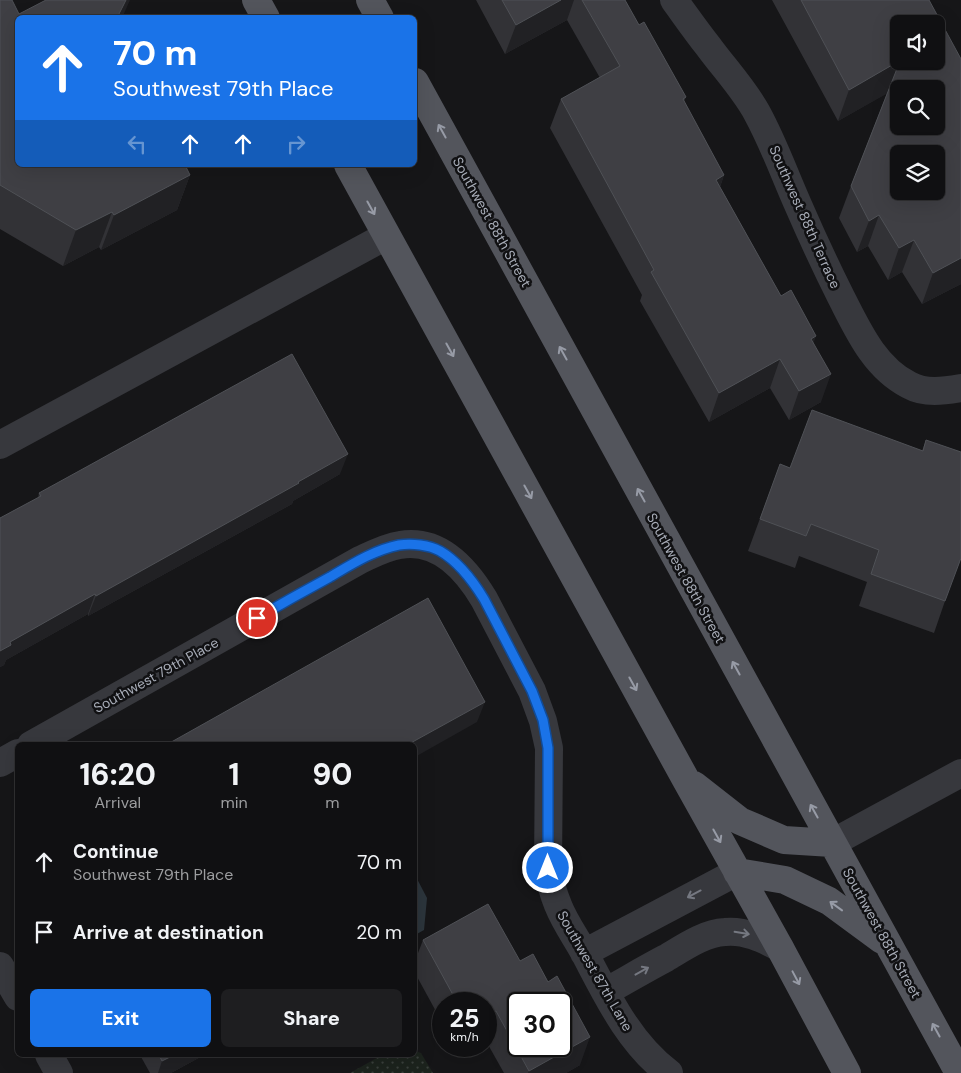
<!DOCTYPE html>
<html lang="en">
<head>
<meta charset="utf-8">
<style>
  :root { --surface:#101012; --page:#1e1e20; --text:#f1f3f6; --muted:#9c9d9f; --line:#303032; --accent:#1a73e8 }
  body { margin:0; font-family:"DM Sans",sans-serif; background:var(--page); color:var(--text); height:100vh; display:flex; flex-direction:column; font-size:19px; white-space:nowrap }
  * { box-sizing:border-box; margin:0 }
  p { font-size:16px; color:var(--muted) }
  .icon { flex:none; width:28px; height:28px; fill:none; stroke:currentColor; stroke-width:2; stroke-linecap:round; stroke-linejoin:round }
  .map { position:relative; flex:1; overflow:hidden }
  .sheet { position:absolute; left:15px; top:742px; width:402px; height:315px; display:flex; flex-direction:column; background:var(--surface); border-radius:8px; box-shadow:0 5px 20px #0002,0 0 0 1px var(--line) }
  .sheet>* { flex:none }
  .top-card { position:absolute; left:15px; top:15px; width:402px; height:152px; border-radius:8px; box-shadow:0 5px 20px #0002,0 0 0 1px var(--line); background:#1a73e8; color:#fff; overflow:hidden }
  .fabs { position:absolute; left:890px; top:15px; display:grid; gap:10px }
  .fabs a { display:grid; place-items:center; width:55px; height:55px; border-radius:8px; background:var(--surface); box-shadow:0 5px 20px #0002,0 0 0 1px var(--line); font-size:25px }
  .speed { position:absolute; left:432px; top:992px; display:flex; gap:10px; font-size:25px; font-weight:700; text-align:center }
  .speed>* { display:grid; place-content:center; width:65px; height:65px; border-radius:50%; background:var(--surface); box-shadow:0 5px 20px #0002,0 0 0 1px var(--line); line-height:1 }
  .speed small { font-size:12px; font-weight:400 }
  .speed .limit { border:2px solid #111; border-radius:8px; background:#fff; color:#111 }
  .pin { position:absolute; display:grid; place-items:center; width:42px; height:42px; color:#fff; margin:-21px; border:2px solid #fff; border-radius:50%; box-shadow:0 1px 5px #0007 }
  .me { position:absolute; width:55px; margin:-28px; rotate:0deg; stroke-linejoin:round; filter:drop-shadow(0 0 4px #0008) }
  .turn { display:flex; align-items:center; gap:18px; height:105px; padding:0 15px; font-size:22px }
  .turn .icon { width:65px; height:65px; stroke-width:2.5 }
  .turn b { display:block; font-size:35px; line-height:42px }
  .lanes { display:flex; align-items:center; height:48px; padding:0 15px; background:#0003; justify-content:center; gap:25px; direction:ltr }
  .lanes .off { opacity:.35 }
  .eta { display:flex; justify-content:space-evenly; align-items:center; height:85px; text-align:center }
  .eta b { font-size:30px; font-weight:800; line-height:35px }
  .primary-button { display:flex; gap:10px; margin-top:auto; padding:10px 15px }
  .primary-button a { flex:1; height:58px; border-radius:8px; background:var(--accent); color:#fff; font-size:20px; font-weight:800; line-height:58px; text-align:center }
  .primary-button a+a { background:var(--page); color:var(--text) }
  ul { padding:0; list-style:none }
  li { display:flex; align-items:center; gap:15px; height:70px; padding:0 15px }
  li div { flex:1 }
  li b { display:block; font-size:19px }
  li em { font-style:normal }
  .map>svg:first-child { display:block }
  .park { fill:url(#park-dots) }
  .water { fill:#2c353c }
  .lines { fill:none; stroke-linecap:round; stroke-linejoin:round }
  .minor { stroke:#37383d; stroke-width:28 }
  .major { stroke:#53555c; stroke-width:28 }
  .wall { fill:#323236 }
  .shaded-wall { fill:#212124 }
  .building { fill:#3f3f44; stroke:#4f5156; fill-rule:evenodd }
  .oneway { stroke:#979ba6 }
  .oneway2 { stroke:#757881 }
  .route-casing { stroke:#114b97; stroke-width:12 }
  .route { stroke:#1a73e8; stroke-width:9 }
  .labels { text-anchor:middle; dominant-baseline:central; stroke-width:5; stroke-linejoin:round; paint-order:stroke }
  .street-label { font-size:14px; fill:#a8adb8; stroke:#111113 }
</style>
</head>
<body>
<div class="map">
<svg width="961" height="1073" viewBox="0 0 961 1073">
  <defs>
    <pattern id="park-dots" width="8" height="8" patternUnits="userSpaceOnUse" patternTransform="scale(1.25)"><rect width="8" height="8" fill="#1c231d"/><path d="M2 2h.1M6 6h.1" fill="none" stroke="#3a403c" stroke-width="1.8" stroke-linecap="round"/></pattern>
  </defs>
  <rect width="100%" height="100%" fill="#161618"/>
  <path class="park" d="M415 1051 421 1053 433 1073H350L382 1055H415Z"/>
  <path class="water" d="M415 875 427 898 424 930 415 935Z"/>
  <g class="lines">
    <path class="minor" d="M674 0C685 15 696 31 708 46 724 68 744 89 757 113 774 144 785 176 799 207 812 237 826 267 841 297 858 330 874 367 909 385 925 394 944 391 961 388
      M0 445 386 236
      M31 745 360 560C373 554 386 547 400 545 439 538 466 569 484 599L532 691 543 721 549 748 548 869C550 881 553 893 558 905 565 923 577 939 586 956 608 998 630 1044 669 1073
      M0 763 18 753
      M832 843 961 773
      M584 953 737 872
      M0 966 18 997
      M605 992C625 981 645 969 666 958 683 948 704 933 725 932 745 930 763 939 780 948
      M49 1055 59 1073"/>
    <path class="major" d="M256 0 266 18
      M370 0 380 18
      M415 82 959 1073
      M348 165 685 778 780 948 847 1073
      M694 785 740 821 784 840 832 843
      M737 872 785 880 829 901 882 940"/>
  </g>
  <path class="wall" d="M0 0 18 18 190 175 177 210 101 250 99 247 63 266 0 229Z
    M476 0H625L639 25 686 97 684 101 724 175 720 187 781 296 814 343 821 402 789 420 770 388 709 422 640 301 642 295 550 128 561 99 600 78 567 20 505 54Z
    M772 0H929L961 284 922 304 902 272 888 280 868 246 857 252 839 218 851 186 887 93 838 121Z
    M926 440 945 601 934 633 859 606 867 582 799 556 795 568 748 551 780 464 790 468 922 451Z
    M340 474 293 501 292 504 88 616V614L6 660 4 665 0 667V518L38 498 39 493Z
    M18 823V834L15 829Z
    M423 940 580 1065 566 1073H504L486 1041V1004H444V1026L415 973V961Z
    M140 1055H204L171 1073H150Z"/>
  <path class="shaded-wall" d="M126 0H130L122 18H118Z
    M561 0H574L567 20 505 54 516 25Z
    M900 61 888 93 838 121 849 90Z
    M190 175 177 210 101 250 114 215Z
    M724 175 714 204 716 180Z
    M112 212 99 247 63 266 76 230Z
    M879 215 868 246 857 252 869 221Z
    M914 240 902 272 888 280 899 248Z
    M961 258V284L922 304 933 273Z
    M816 336 806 365 811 339Z
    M780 359 770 388 709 422 719 393Z
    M831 374 821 402 789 420 799 391Z
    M348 454 340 474 293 501 292 504 88 616 96 596Z
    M95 594 88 614 6 660 4 665 0 667V651L10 642Z
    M485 702 477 722 415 757V745H407Z
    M496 1011 486 1037V1016Z
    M590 1037 580 1065 566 1073H528L529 1071Z
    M174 1055H204L171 1073H158L162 1061Z"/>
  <path class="building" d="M0 0H12L19 14 46 0H126L118 16 121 18H18V165H185L190 175 114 215 112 212 76 230 0 185Z
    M502 0H561L516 25Z
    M582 0H625L639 25 644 22 686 97 683 99 724 175 716 180 781 296 791 290 816 336 811 339 831 374 799 391 780 359 719 393 651 272 654 270 561 99 620 66Z
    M801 0H929L961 59V258L933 273 914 240 899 248 879 215 869 221 851 186 900 61H936V24H899V61L849 90ZM899 89H936V126H899ZM899 154H936V191H899Z
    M292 354 348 454 298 482 299 483 96 596 95 594 10 642 11 645 0 651V518L41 496 39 493Z
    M812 410 923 451 926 440 961 452V558L945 601 871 574 879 550 811 524 806 536 760 519 780 464 790 468Z
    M428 598 485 702 407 745H166Z
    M488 904 520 961 533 954 548 982 557 976 590 1037 529 1071 496 1011 486 1016V1004H475L474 1001 470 1004H458L423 940ZM519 1004H561V1046H519Z
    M159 1055H174L162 1061Z"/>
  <defs><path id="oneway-shaft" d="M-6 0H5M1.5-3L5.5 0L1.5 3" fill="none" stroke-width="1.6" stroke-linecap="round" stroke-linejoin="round" transform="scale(1.25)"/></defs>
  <g class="oneway">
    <use href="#oneway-shaft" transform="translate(442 131) rotate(-119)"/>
    <use href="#oneway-shaft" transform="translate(371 208) rotate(61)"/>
    <use href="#oneway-shaft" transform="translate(450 350) rotate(61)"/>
    <use href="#oneway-shaft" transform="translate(563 353) rotate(-119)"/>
    <use href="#oneway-shaft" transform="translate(528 492) rotate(61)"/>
    <use href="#oneway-shaft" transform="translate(641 495) rotate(-119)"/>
    <use href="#oneway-shaft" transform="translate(736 668) rotate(-119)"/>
    <use href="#oneway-shaft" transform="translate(633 684) rotate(61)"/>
    <use href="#oneway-shaft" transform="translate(814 811) rotate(-119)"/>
    <use href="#oneway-shaft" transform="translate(717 836) rotate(61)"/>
    <use href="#oneway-shaft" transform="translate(836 906) rotate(-144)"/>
    <use href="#oneway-shaft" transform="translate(796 978) rotate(62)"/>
    <use href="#oneway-shaft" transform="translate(936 1030) rotate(-119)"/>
  </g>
  <g class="oneway2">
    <use href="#oneway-shaft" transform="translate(694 894) rotate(152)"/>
    <use href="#oneway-shaft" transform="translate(742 933) rotate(9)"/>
    <use href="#oneway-shaft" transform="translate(642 971) rotate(-29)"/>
  </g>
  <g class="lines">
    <defs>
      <path id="route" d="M257 618C281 604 306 590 330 577 352 564 374 550 399 545 412 543 429 545 440 551 459 562 473 581 484 599L532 691 543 720 548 748V868"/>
    </defs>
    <use href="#route" class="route-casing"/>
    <use href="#route" class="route"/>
  </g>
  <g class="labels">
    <g class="street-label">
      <text transform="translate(805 217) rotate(66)">Southwest 88th Terrace</text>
      <text transform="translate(492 222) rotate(61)">Southwest 88th Street</text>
      <text transform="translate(686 578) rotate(61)">Southwest 88th Street</text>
      <text transform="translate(156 675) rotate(-29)">Southwest 79th Place</text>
      <text transform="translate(882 933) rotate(61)">Southwest 88th Street</text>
      <text transform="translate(595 971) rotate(60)">Southwest 87th Lane</text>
    </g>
  </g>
</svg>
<div class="fabs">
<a><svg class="icon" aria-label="sound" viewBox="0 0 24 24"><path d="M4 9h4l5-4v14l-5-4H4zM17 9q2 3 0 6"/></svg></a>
<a><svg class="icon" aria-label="search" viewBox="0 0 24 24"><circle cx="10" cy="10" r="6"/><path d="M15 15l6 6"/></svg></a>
<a><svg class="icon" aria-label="layers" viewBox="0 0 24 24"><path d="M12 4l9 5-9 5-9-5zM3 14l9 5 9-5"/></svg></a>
</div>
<div class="speed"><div>25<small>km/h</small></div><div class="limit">30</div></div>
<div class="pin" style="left:257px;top:618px;background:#d93025"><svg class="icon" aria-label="arrive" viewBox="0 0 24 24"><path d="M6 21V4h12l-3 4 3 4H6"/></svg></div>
<svg class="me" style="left:548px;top:868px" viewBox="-20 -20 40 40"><circle r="17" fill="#1a73e8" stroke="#fff" stroke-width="3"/><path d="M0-11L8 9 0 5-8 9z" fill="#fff"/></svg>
<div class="top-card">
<div class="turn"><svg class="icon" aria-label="ahead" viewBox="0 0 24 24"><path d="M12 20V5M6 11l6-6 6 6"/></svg><div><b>70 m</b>Southwest 79th Place</div></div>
<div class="lanes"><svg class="icon off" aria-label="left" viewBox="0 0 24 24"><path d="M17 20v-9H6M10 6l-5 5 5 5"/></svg><svg class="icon" aria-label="ahead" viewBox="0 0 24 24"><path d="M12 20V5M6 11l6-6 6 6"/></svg><svg class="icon" aria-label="ahead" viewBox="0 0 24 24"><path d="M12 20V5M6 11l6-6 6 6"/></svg><svg class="icon off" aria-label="right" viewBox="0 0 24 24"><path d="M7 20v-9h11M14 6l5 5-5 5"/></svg></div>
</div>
<section class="sheet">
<div class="eta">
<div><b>16:20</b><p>Arrival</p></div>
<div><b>1</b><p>min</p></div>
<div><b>90</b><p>m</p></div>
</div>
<ul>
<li><svg class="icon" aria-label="ahead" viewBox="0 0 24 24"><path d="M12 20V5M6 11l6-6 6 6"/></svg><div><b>Continue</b><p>Southwest 79th Place</p></div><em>70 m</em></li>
<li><svg class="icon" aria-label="arrive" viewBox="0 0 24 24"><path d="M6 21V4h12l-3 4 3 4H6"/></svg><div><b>Arrive at destination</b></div><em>20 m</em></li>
</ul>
<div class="primary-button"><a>Exit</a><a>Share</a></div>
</section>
</div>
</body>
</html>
